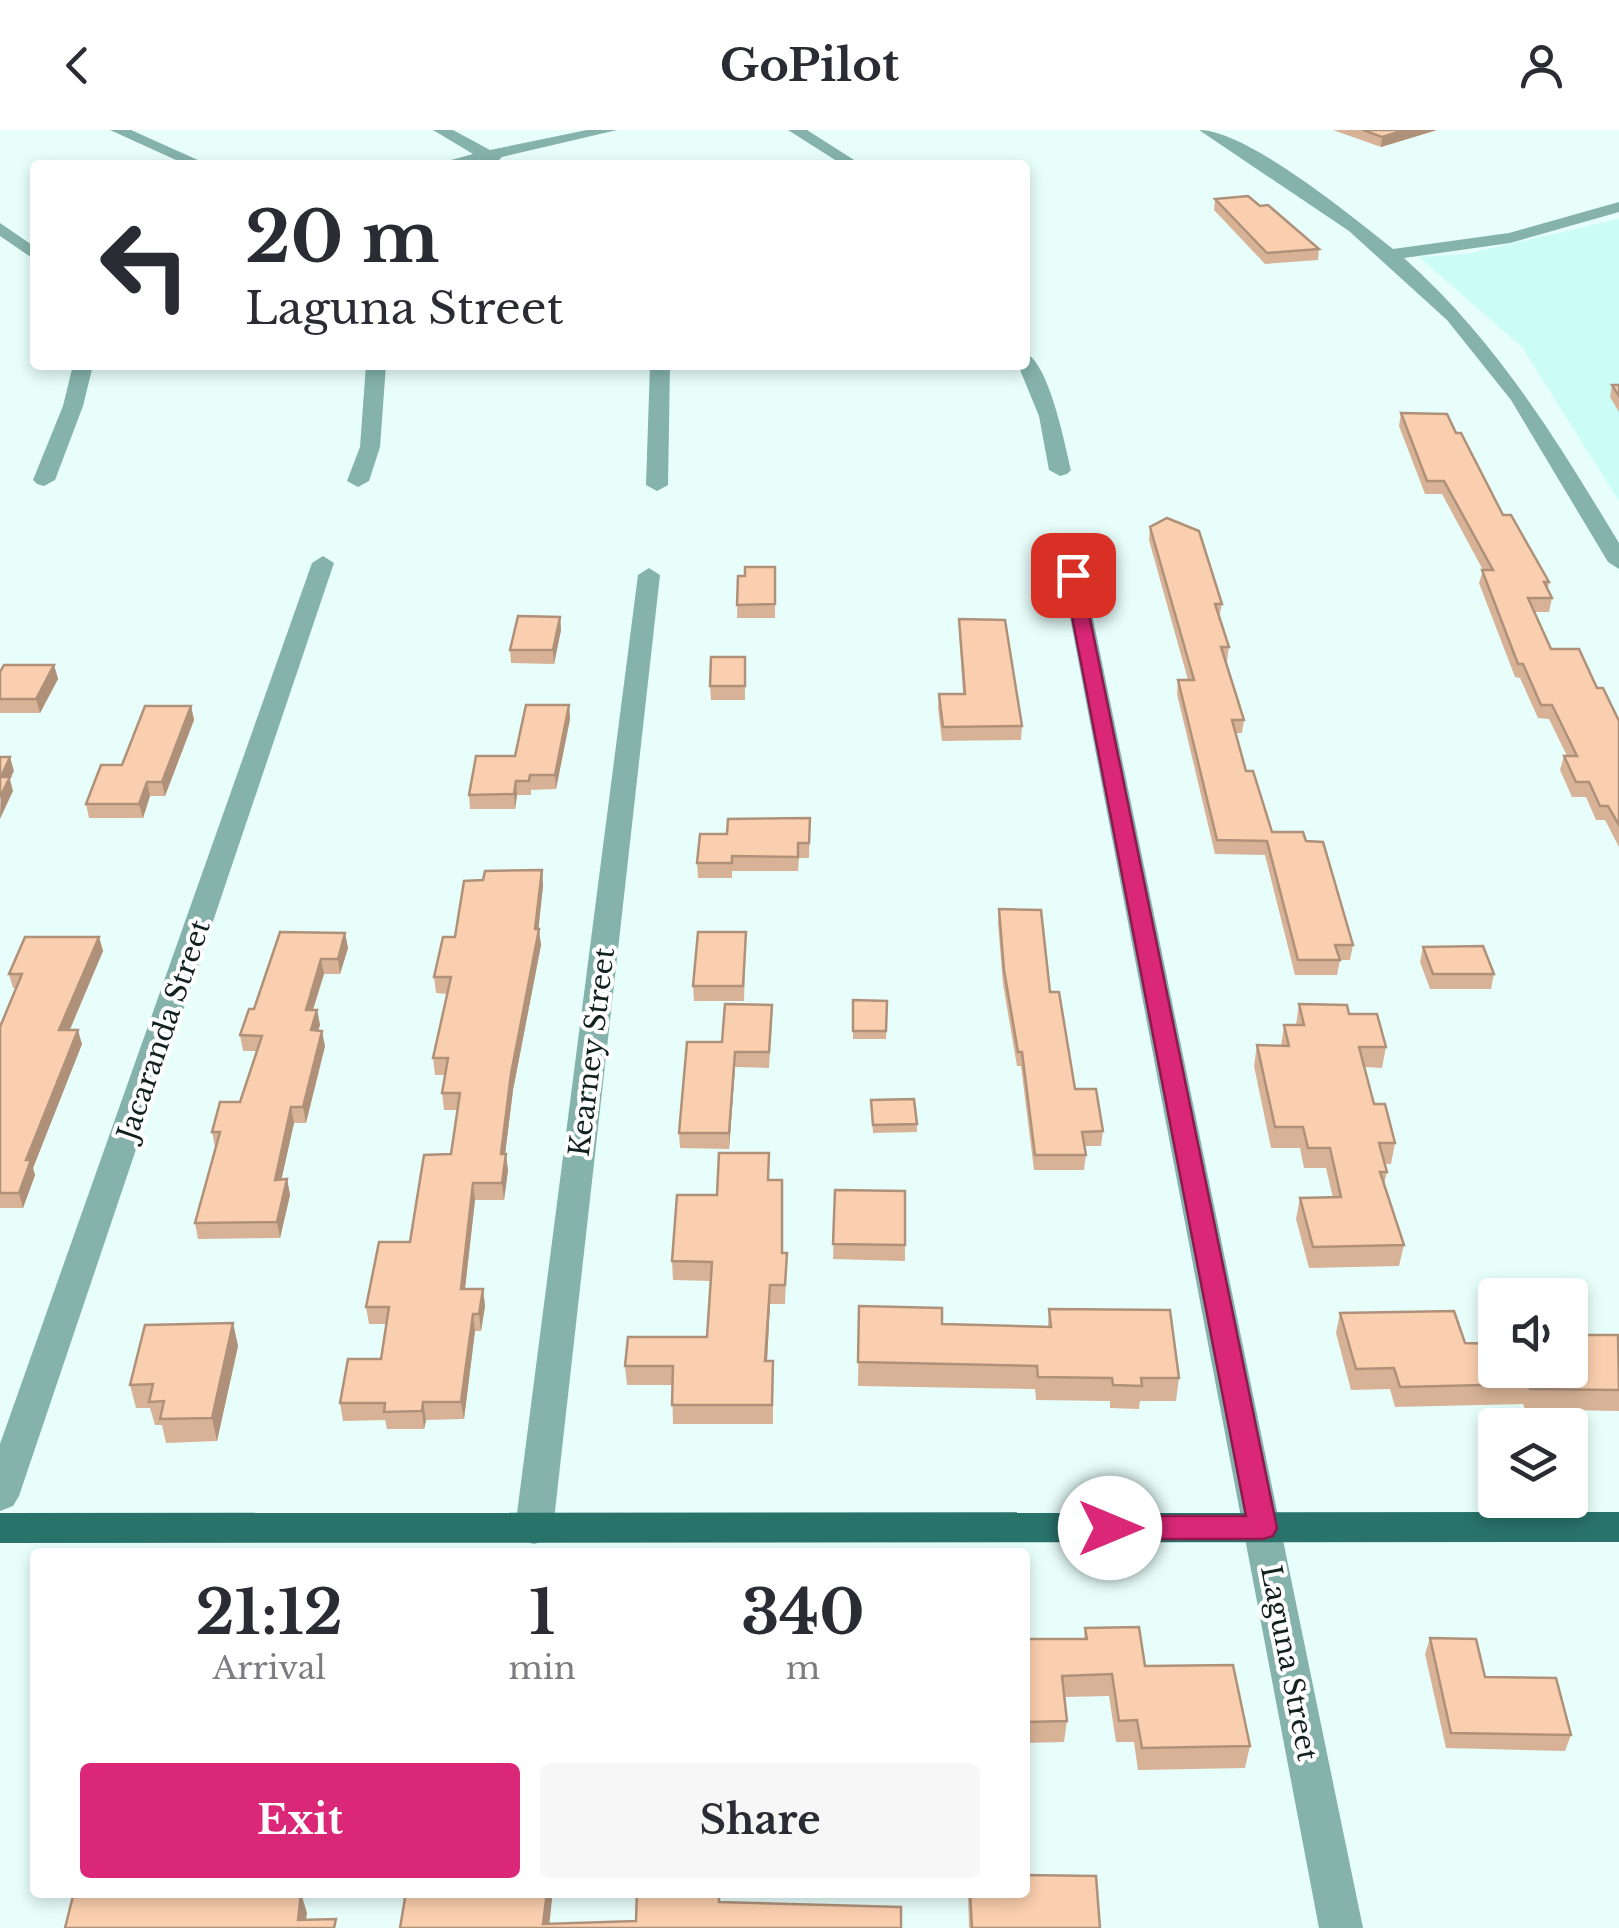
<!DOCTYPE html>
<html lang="en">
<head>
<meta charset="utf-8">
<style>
  :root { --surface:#fff; --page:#f7f7f7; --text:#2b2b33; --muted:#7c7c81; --accent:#db2777 }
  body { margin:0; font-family:"Libre Baskerville",serif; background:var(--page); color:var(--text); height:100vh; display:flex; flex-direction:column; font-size:38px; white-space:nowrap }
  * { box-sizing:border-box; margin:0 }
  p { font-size:32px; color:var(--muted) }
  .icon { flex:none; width:55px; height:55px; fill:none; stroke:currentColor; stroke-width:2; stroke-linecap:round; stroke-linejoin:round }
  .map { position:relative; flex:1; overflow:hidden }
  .side { position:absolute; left:30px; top:1418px; width:1000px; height:350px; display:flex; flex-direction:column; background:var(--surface); border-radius:10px; box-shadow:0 5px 15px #0003 }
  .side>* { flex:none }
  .top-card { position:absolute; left:30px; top:30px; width:1000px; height:210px; border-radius:10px; box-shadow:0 5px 15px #0003; background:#fff; color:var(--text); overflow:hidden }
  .buttons { position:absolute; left:1478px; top:1148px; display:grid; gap:20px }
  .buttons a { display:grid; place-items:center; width:110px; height:110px; border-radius:10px; background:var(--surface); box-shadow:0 5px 15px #0003; font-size:50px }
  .pin { position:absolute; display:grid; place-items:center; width:85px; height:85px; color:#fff; margin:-42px; border-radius:20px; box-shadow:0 5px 15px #0006 }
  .me { position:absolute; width:110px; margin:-55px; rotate:90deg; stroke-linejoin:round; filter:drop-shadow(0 0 8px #0008) }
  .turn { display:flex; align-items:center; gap:35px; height:210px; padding:0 50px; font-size:45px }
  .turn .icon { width:130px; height:130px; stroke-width:2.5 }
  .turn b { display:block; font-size:70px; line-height:85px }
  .eta { display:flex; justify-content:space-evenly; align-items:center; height:170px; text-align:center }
  .eta b { font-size:60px; font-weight:700; line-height:70px }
  .button { display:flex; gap:20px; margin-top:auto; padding:20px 50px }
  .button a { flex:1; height:115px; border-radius:10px; background:var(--accent); color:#fff; font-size:40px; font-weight:700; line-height:115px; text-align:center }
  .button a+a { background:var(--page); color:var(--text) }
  header { display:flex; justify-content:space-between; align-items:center; height:130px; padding:0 50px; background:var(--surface); font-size:45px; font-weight:700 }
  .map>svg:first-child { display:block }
  .built { fill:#cbfdf6 }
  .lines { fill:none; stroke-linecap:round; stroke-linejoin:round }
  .minor { fill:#85b2ab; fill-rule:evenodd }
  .major { fill:#29736b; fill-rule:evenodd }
  .wall { fill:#d7b296 }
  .shaded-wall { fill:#af917a }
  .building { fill:#facfaf; stroke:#af917a; stroke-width:2.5 }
  .route { fill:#db2777; stroke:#8e194d; stroke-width:2.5 }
  .labels { text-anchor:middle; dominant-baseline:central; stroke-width:8; stroke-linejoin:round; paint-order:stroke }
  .street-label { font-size:28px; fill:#132220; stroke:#fff }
</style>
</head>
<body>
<header><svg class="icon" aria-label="back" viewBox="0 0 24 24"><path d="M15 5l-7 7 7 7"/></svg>GoPilot<svg class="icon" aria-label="person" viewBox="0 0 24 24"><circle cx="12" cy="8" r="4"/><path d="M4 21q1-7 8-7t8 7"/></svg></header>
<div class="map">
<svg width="1619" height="1798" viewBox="0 0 1619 1798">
  <rect width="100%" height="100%" fill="#e7fefb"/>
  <path class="built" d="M1619 89V371L1522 217 1419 127 1466 124Z"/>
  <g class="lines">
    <path class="minor" d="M110 0H131L209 35H187Z
      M433 0H453L490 20 587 0H617L502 27 495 34 486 30 433 35 473 24Z
      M788 0H807L862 35H843Z
      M1199 0C1247 0 1353 87 1393 119L1509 103 1619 72V82L1510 113 1404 128C1496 210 1556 309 1619 413V439L1608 432 1511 270 1447 190 1349 101Z
      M0 93 35 117V130L0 106Z
      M1025 223C1049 232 1065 315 1071 340L1067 344 1060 346 1049 340 1039 286 1018 235H1025Z
      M73 235H93L83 276 55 350 44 356 37 354 33 350 63 276Z
      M366 235H386L380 317 369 351 358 357 347 351 360 317Z
      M650 235H670L668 355 657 361 646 355Z
      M323 426 334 433 19 1366 13 1376 0 1381V1314L312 433Z
      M649 438 660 445 553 1399 547 1410 534 1414 521 1410 515 1399 638 445Z
      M1073 438 1084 445 1363 1798H1319L1062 445Z"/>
    <path class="major" d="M1619 1382V1412L0 1413V1383Z"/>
  </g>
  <path class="wall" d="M1333 0H1437L1381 17Z
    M1215 69 1260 76 1319 119 1318 130 1265 134 1214 80Z
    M1612 255H1619V282L1610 267Z
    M1401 283 1456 303 1503 385 1549 452 1548 459 1552 468 1549 482H1534L1551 519 1597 558 1619 591V717L1605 690H1596L1586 667H1572L1560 640 1564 626H1567L1549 589 1538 588 1520 548 1515 547 1479 453 1483 440 1442 364H1425L1399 296Z
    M1150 397 1222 474 1219 488 1229 517 1227 531H1225L1244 590 1242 603H1236L1246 641 1272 702 1306 711 1353 815 1350 830H1340L1337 845H1295L1265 725 1215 724 1177 564 1178 550H1188L1149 410Z
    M775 437V488H737L738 446H745Z
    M560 487 561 500 554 534 511 533 510 520Z
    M959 489 1022 596 1021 610 942 611 938 578 939 564H963L959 503Z
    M745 527V570H711L710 556Z
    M54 535 58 549 40 583H0V542Z
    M569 575 570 589 556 659 531 660V665H517L515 679H470L469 665 515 626Z
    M191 576 194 590 165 666H150L143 688H89L86 674 122 635Z
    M810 688 809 728H799L798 741H732V748H698L697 733 727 704Z
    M542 740 543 756 538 799 541 815 513 960 505 1024 508 1040 504 1070H475L465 1159H483L485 1176 481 1201H475L464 1289 426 1290 424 1299H387L385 1290 343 1291 340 1273 381 1229 386 1194H369L366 1177 410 1112 451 1024 457 980H444L442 963 445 945H435L433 928 447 864 436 863 434 847 483 750Z
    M999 779 1050 862 1075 959 1103 1001 1101 1016H1084L1086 1025 1084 1040H1034L1021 936H1017L1003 854 998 793Z
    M746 802 744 871H694L693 856Z
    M345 803 348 818 340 844H324L313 880H317L320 895 318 901 325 916 306 993H294L281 1050 287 1049 290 1065 280 1108 198 1109 195 1093 215 1017 212 1002 240 972 257 921H243L240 905Z
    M99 807 103 821 70 900 82 914 33 1038 35 1045 23 1078H0V897L16 858H13L9 844Z
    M1423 817 1494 844 1491 859H1430L1420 832Z
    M853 870 887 871 886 909H853Z
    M1299 874 1349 884 1386 917 1382 938 1364 937 1374 974 1395 1013 1391 1034H1385L1387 1042 1384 1054 1404 1115 1399 1136 1309 1138 1296 1089 1300 1068H1333L1326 1038H1304L1300 1018H1271L1254 936 1257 915 1281 916 1284 895H1296Z
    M772 890 769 938 735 937 729 1019 680 1018 679 1003 722 912Z
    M871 970 917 994V1002L873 1003Z
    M769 1050 782 1123H787L785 1174H770L767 1231H773V1294H673L672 1255H627L625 1236 707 1207 711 1151 673 1150 672 1131Z
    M835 1060 905 1115V1131L833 1129Z
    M859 1176 942 1194 1048 1196 1049 1179 1179 1248 1176 1271H1140L1139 1279 1110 1278V1271L1036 1270 1035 1259 858 1256Z
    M1340 1183 1465 1213 1572 1215 1575 1205 1619 1207V1281L1525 1279 1523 1274 1395 1277 1390 1259 1351 1260 1336 1203Z
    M233 1193 238 1216 217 1311 166 1313 162 1295H155L150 1278H136L130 1255Z
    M1085 1498 1145 1536 1250 1616 1245 1638 1138 1640 1134 1612H1116L1109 1566 1064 1567 1067 1591 1064 1612 1025 1613V1509H1084Z
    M1430 1508 1571 1605 1565 1621 1446 1618 1425 1524Z
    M968 1762H1025L1100 1798H969Z"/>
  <path class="shaded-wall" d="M1405 0H1437L1381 17 1382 7Z
    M560 487 561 500 554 534 553 520Z
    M54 535 58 549 40 583 36 569Z
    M569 575 570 589 556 659 555 645Z
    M191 576 194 590 165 666 162 652Z
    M10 627 14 641 10 649 13 661 0 689 1 647Z
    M516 651 517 665 515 679 514 664Z
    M147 652 150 666 143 688 139 674Z
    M542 740 543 756 537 813 539 799 541 815 513 960 503 1041 501 1024 511 944 535 799Z
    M345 803 348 818 340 844 338 829Z
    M99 807 103 821 63 915 59 900Z
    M321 829 324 844 308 895 306 880Z
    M317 880 320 895 313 916 311 900Z
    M78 900 82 914 33 1038 35 1045 23 1078 19 1063 26 1030Z
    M322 901 325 916 306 993 303 977Z
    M735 922V937L729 1019V1003Z
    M291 977 294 993 278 1065 275 1050Z
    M506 1024 508 1040 504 1070 502 1053Z
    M287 1049 290 1065 280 1108 277 1092Z
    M473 1053 475 1070 463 1176 461 1159Z
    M770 1155V1174L766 1250 765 1231Z
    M483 1159 485 1176 481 1201 479 1184Z
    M473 1184 475 1201 464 1289 461 1272Z
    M233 1193 238 1216 217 1311 212 1288Z
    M423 1272 426 1290 424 1299 422 1281Z
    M547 1762H551L552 1769 549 1798 543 1794Z
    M301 1763 307 1783 305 1798 298 1790Z"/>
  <path class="building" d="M1363 0H1405L1382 7Z
    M1248 66 1260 76 1268 75 1319 119 1267 123 1215 69Z
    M1612 255H1619V266Z
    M1401 283 1447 284 1456 303H1461L1503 385H1511L1549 452H1544L1552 468H1528L1551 519H1579L1597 558H1603L1619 591V695L1608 676H1600L1589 652H1576L1564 626H1577L1552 575H1541L1523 534H1518L1482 440H1493L1444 351H1427Z
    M1167 388 1199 401 1222 474H1215L1229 517H1221L1244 590H1232L1246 641H1253L1272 702H1303L1306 711 1323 712 1353 815H1335L1340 830H1298L1267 711 1217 710 1178 550H1194L1150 397Z
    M745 437H775V474L737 475 738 446H745Z
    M518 486 560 487 553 520H510Z
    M959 489 1005 490 1022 596 943 597 939 564H965Z
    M711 527H745V556H710Z
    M4 535H54L36 569H0V542Z
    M526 575H569L555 645H530L529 651H516L514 664 469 665 476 626H515Z
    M145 576H191L162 652H147L139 674H86L101 635H122Z
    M0 627H10L1 647H10L0 667Z
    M810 688 809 713H798V727L732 726V733H697L700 704H727L728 689Z
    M542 740 535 799H539L511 944 501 1024H506L502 1053H473L461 1159H483L479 1184H473L461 1272H423L422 1281 384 1282 385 1273H340L348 1229H381L389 1177H366L379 1112H410L424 1025 451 1024 460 963H442L448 928H433L451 847H434L443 807H455L464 751 483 750 485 741Z
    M999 779 1041 780 1050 862H1059L1075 959H1096L1103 1001 1082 1002 1086 1025H1035L1022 922H1018L1004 840Z
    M280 802 345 803 338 829H321L306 880H317L311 900 322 901 303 977H291L275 1050 287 1049 277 1092 195 1093 220 1002H212L220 972H240L262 906 240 905 249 879H254Z
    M698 802H746L743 856H693Z
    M25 807H99L59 900H78L26 1030H31L19 1063H0V897L22 844H9Z
    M1483 816 1494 844H1433L1423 817Z
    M853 870 887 871 886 901H853Z
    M725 874 772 875 769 922H735L729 1003H679L687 912H722Z
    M1299 874 1347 875 1349 884H1377L1386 917H1359L1374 974H1385L1395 1013H1379L1387 1042H1380L1404 1115 1313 1117 1300 1068 1341 1067 1330 1018H1308L1303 997H1275L1257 915 1289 916 1284 895H1304Z
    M914 969 917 994 873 995 871 970Z
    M719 1023H769L768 1050H782V1123H787L785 1155H770L765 1231H773L772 1275H672L673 1236H625L628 1207H707L712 1132 672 1131 677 1065H717Z
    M835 1060 905 1061V1115L833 1114Z
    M859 1176 942 1178V1194L1051 1197 1049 1179 1170 1180 1179 1248H1141L1142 1256 1113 1255 1112 1248 1038 1247 1037 1236 858 1232Z
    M1454 1181 1465 1213 1495 1214V1240H1570V1215H1578L1575 1205H1618L1619 1260 1530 1259 1529 1254 1400 1257 1394 1238 1356 1239 1340 1183Z
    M233 1193 212 1288 160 1289 164 1271 149 1272 153 1254 130 1255 145 1195Z
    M1139 1497 1145 1536 1233 1535 1250 1616 1142 1618 1137 1590 1119 1591 1112 1544 1062 1546 1067 1591 1025 1592V1509H1087L1085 1498Z
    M1430 1508 1476 1509 1485 1547 1556 1548 1571 1605 1451 1603Z
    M1025 1745 1096 1746 1100 1798H972L970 1762H1025Z
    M124 1762H178L177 1764 301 1763 298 1790 336 1789 334 1798H65L73 1766H124Z
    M406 1762H547L543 1794 636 1791 637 1762H719V1772L901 1777V1798H400Z"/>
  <path class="route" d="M1073 440 1081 445 1277 1398 1273 1406 1263 1409H1110L1099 1406 1095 1398 1099 1390 1110 1386H1246L1064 445Z"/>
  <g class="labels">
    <g class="street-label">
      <text transform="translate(164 900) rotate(-71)">Jacaranda Street</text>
      <text transform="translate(592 922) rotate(-83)">Kearney Street</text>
      <text transform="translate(1289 1533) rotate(79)">Laguna Street</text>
    </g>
  </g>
</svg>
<div class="buttons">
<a><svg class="icon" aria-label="sound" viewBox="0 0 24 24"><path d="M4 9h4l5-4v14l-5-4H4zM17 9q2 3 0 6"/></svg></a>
<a><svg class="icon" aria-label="layers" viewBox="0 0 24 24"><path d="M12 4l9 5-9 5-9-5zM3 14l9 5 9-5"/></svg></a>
</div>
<div class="pin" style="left:1073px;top:445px;background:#d93025"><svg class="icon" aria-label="arrive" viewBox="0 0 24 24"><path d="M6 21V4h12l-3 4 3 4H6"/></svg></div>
<svg class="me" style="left:1110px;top:1398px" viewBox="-20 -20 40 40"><circle r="19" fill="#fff"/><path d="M0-13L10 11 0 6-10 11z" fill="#db2777"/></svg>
<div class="top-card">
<div class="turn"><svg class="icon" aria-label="left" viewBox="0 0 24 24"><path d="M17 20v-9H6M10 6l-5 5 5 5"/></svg><div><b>20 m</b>Laguna Street</div></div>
</div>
<section class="side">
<div class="eta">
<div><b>21:12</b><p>Arrival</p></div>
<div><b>1</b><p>min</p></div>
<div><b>340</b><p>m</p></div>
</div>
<div class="button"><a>Exit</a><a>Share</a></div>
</section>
</div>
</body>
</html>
